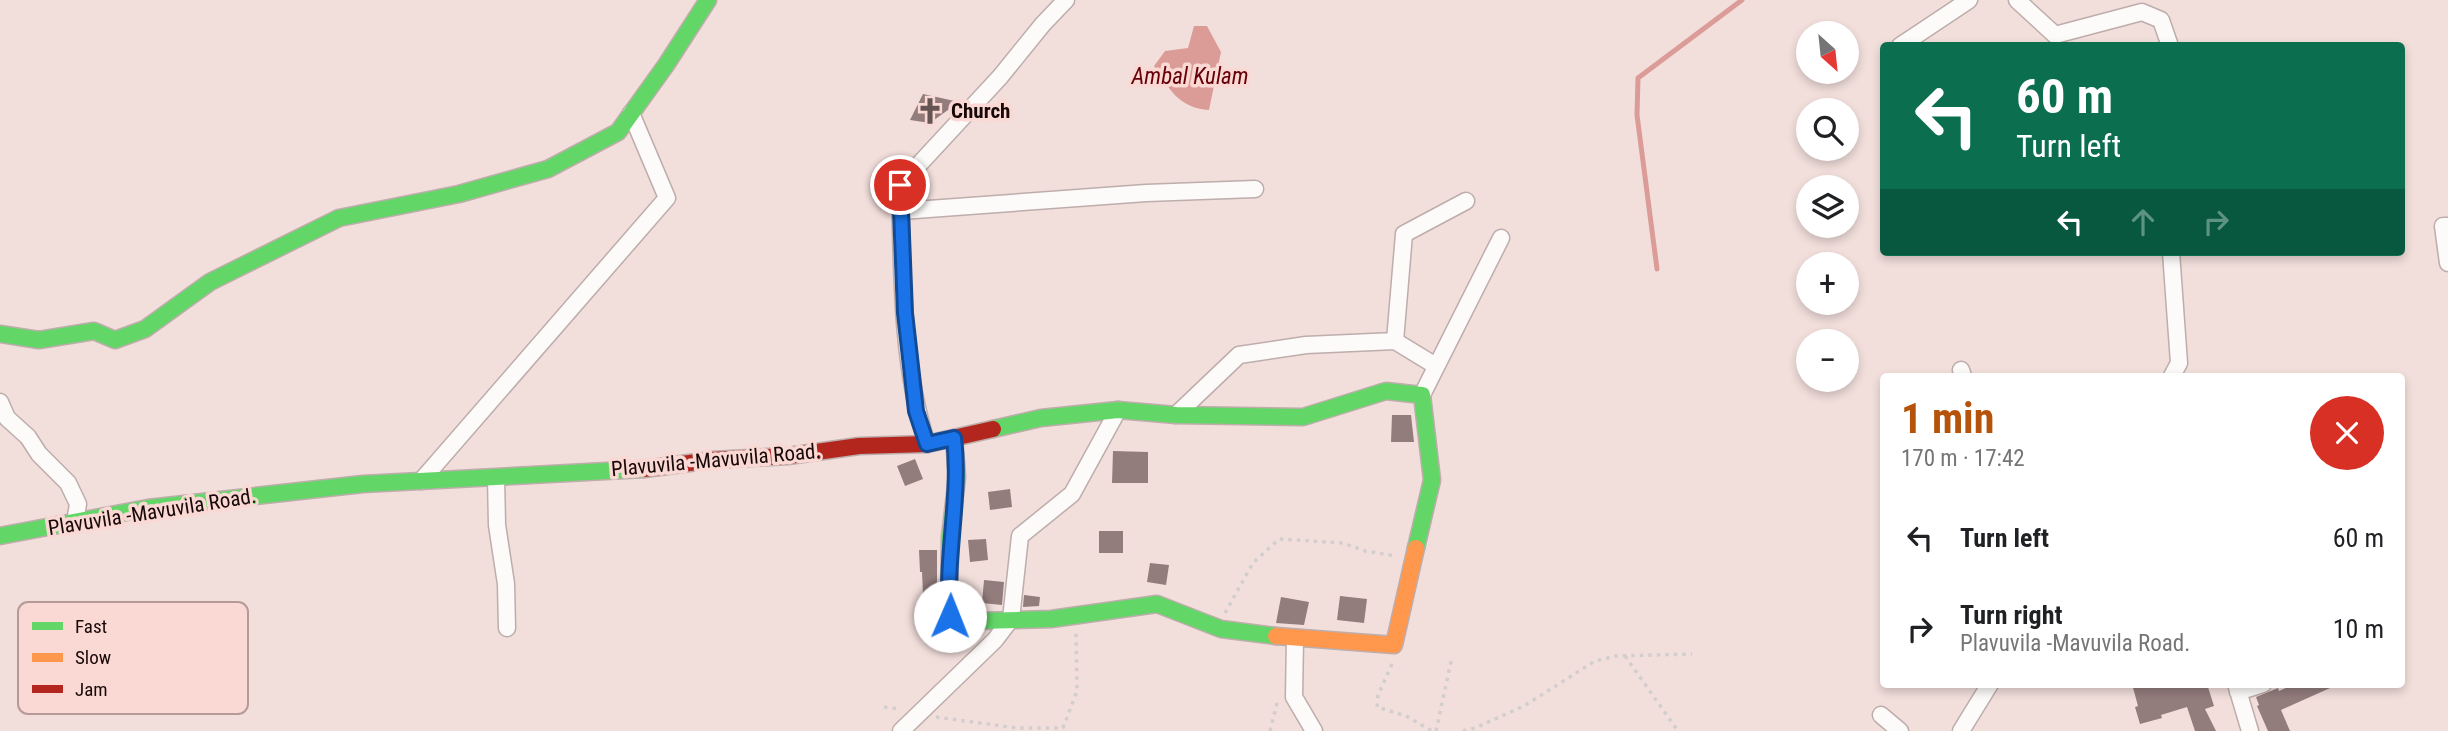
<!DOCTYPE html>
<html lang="en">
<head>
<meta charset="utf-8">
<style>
  :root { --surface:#fff; --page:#f6f6f6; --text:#202124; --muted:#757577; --accent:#b45309 }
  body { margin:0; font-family:"Roboto Condensed",sans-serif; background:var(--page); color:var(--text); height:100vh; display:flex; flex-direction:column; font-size:26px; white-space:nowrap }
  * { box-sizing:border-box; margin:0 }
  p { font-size:23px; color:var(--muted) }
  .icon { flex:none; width:38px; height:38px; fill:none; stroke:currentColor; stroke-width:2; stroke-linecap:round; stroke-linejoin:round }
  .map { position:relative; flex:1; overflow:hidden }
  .drawer { position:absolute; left:1880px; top:373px; width:525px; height:315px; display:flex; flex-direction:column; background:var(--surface); border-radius:7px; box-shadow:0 4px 10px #0003 }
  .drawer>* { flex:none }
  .guide { position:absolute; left:1880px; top:42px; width:525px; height:214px; border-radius:7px; box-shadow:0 4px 10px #0003; background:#0b6e4f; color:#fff; overflow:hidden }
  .needle { width:46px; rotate:153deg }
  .controls { position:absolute; left:1796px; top:21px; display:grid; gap:14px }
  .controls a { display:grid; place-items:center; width:63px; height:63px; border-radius:50%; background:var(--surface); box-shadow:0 4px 10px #0003; font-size:35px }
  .pin { position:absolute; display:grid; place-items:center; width:60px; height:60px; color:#fff; margin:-30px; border:4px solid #fff; border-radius:50%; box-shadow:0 2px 7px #0007 }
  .me { position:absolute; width:77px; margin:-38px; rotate:1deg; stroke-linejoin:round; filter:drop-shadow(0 0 5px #0008) }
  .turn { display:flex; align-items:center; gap:24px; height:147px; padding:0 21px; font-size:32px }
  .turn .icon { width:91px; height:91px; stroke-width:2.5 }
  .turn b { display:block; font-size:49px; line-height:60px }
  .lanes { display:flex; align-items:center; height:66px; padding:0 21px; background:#0003; justify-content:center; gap:35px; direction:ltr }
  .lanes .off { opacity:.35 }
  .round { display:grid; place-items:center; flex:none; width:74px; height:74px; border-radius:37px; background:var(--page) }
  .summary { display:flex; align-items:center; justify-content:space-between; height:119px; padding:0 21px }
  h1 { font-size:42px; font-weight:700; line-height:52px; color:var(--accent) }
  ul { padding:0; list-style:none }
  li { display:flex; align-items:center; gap:21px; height:91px; padding:0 21px }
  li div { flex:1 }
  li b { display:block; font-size:26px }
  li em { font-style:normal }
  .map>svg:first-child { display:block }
  .water { fill:#db9c97 }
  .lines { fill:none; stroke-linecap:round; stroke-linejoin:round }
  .stream { stroke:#db9c97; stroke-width:5 }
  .building { fill:#937d7c }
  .street-casing { stroke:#bdadab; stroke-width:19 }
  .fast-casing { stroke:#bdadab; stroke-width:19 }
  .slow-casing { stroke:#bdadab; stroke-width:19 }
  .jam-casing { stroke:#bdadab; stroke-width:19 }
  .path { stroke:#d3cece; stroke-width:3.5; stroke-dasharray:3.5 5; stroke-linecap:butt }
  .street { stroke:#fdfafa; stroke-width:16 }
  .fast { stroke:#63d668; stroke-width:16 }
  .slow { stroke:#ff974d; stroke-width:16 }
  .jam { stroke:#b3261e; stroke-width:16 }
  .route-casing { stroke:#114b97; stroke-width:18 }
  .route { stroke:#1a73e8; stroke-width:12 }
  .labels { text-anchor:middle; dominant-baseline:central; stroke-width:7; stroke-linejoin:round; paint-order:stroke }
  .poi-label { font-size:21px; font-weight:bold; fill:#170908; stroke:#fad8d4; text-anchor:start }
  .street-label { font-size:21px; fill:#170908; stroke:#fad8d4 }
  .water-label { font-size:23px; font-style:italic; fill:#660008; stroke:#fad8d4 }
  .key { fill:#fad8d4; stroke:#b69a97; stroke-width:2 }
  .key-label { font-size:19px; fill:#170908 }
</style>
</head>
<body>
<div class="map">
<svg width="2448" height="731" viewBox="0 0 2448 731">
  <rect width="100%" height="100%" fill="#f2dfdc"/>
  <path class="water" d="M1194 26H1207L1221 52 1209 110C1179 108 1169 89 1154 66L1165 51 1188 48Z"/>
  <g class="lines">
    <path class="stream" d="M1657 269 1637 115 1638 78 1742 0"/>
  </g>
  <path class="building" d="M923 94 959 102 930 123 910 120Z
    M1392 415H1411L1414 442H1391Z
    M1113 451 1148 452V483H1112Z
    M915 459 923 479 905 486 897 466Z
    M1010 489 1012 507 990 510 988 492Z
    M1099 531H1123V553H1099Z
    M986 539 988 560 970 562 968 540Z
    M919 550H937V616H924L922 572H920Z
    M1150 563 1169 565 1166 585 1147 582Z
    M984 580 1004 582 1002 605 982 603Z
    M1024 595 1040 597 1039 606 1023 607Z
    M1340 596 1367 599 1364 623 1337 620Z
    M1281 597 1309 602 1304 625 1276 623Z
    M2132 684H2207L2214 706 2205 709 2216 731H2195L2187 707 2161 715 2162 718 2140 724 2135 707 2138 706Z
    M2295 684H2339L2281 710 2290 731H2268L2257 706 2259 705 2256 697 2278 688 2279 691Z"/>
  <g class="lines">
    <defs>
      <path id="street" d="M2017 0 2055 35 2142 12 2161 20 2170 46
        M1900 46 1969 0
        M901 211 1146 193 1255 189
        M2448 226H2443L2448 263
        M2171 252 2179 363 2172 376
        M1395 341 1404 234 1466 201
        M1961 370 1963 376
        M1422 395 1501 238
        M0 402 7 418 28 437 39 454 68 483 78 504 75 522
        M1176 415 1239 355 1306 345 1395 341 1436 366
        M927 444C901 366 902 267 900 185L1000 77 1043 24 1066 0
        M496 478 497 525 506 584 507 628
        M421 481 667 198 631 113
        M1295 638 1294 697 1314 731
        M2236 684 2250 731
        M2238 692 2263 684
        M1881 715 1900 731
        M901 731 995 640 1011 619 1020 536 1072 494 1118 410
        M1961 731 1990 684"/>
      <path id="fast" d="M0 334 39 340 94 331 115 340 145 329 210 282 339 218 459 194 548 169 618 132 666 65 708 0
        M993 429 1041 418 1118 410 1176 415 1303 417 1386 391 1422 395 1432 480 1416 548
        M954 438 957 477 950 537 949 607 951 618 976 621 1051 619 1157 604 1221 629 1276 636
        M0 536 148 508 363 484 644 469"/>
      <path id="slow" d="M1276 636 1394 645 1416 548"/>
      <path id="jam" d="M644 469 712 460 788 456 859 446 927 444 993 429"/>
    </defs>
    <use href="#street" class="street-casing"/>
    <use href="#fast" class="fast-casing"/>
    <use href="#slow" class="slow-casing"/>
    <use href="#jam" class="jam-casing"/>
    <path class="path" d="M1225 613 1253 563 1279 539 1343 543 1365 551 1397 556
      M1625 656 1678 731
      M1392 664 1378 695 1377 707 1406 716 1432 731
      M884 707 901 709
      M936 717 1017 728H1063L1077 691 1076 632
      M1270 731 1278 699
      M1436 731 1452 657
      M1463 731 1475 728 1524 706 1595 661 1616 656 1692 654"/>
    <use href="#street" class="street"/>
    <use href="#fast" class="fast"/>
    <use href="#slow" class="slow"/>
    <use href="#jam" class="jam"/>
  </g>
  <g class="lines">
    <defs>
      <path id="route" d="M900 185 905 313 916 411 927 444 954 438C961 497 945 557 950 616"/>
    </defs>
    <use href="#route" class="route-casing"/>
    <use href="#route" class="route"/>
  </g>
  <defs>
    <symbol id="church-bare" viewBox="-9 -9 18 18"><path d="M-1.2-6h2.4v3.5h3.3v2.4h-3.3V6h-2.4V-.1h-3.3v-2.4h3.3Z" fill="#645452" stroke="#fad8d4" stroke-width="2.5" paint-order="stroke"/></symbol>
  </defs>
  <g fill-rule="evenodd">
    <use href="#church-bare" x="911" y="92" width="38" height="38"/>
  </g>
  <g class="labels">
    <g class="poi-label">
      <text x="951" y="111">Church</text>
    </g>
    <g class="street-label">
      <text transform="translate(716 460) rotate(-5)">Plavuvila -Mavuvila Road.</text>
      <text transform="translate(152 512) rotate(-9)">Plavuvila -Mavuvila Road.</text>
    </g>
    <g class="water-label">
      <text x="1190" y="76">Ambal Kulam</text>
    </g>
  </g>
  <rect x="18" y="602" width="230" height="112" rx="10" class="key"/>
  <rect x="32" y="622" width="31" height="8" fill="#63d668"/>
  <rect x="32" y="653" width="31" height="9" fill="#ff974d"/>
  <rect x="32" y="685" width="31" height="8" fill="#b3261e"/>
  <g class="key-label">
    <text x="75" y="633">Fast</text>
    <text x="75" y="664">Slow</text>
    <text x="75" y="696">Jam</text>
  </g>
</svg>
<div class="controls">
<a><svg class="needle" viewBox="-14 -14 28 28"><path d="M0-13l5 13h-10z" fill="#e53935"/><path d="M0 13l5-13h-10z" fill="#757577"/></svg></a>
<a><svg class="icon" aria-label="search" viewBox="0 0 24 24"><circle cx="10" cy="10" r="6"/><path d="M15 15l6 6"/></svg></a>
<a><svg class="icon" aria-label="layers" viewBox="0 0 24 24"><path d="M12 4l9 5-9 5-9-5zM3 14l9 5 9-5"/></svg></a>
<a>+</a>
<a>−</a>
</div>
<div class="pin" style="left:900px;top:185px;background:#d93025"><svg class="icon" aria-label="arrive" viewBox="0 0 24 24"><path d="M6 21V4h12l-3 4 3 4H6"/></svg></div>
<svg class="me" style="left:950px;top:616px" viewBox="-20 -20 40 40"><circle r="19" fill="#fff"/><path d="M0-13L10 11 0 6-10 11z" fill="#1a73e8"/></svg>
<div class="guide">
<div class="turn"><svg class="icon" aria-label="left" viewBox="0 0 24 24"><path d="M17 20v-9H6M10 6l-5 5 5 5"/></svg><div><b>60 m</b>Turn left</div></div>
<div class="lanes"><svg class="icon" aria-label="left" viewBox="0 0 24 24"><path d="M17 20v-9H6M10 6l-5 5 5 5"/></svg><svg class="icon off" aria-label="ahead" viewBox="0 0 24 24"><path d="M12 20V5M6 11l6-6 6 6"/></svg><svg class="icon off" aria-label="right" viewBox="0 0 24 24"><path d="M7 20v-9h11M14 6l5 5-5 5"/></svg></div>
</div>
<section class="drawer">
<div class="summary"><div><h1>1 min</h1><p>170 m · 17:42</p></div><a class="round" style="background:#d93025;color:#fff"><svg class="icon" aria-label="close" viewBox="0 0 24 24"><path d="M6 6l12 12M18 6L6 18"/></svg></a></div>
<ul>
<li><svg class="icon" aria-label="left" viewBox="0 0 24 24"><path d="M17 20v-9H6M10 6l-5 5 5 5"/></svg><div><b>Turn left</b></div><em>60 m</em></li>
<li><svg class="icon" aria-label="right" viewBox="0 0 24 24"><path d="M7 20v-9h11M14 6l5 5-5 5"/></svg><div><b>Turn right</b><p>Plavuvila -Mavuvila Road.</p></div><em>10 m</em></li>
</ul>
</section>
</div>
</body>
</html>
